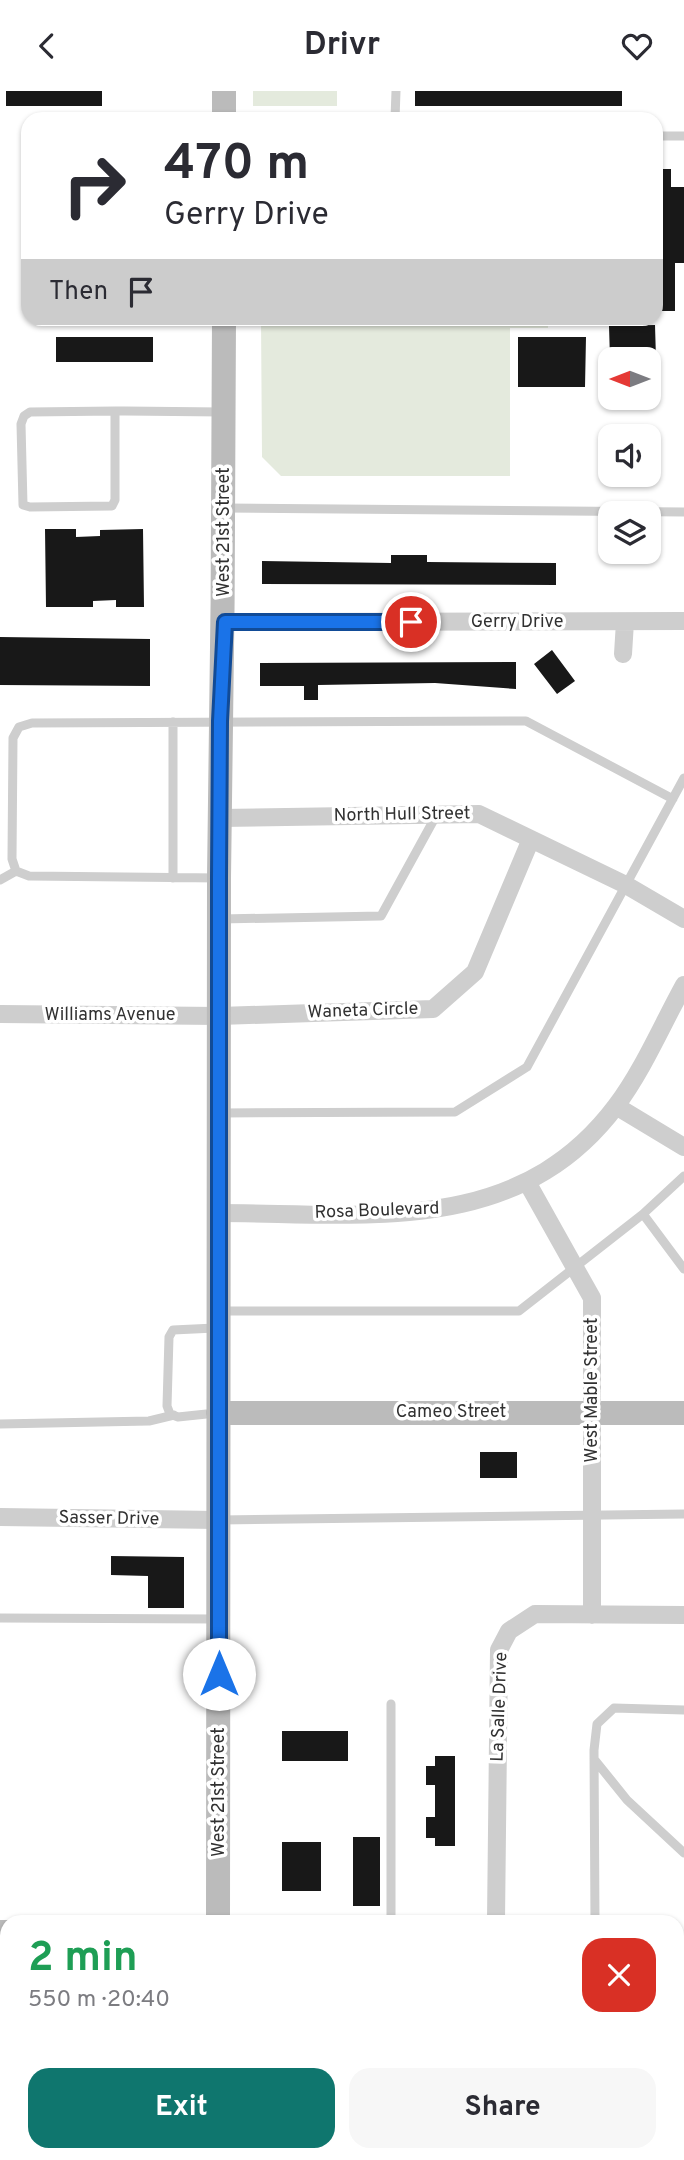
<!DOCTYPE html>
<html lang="en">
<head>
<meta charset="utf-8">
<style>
  :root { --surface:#fff; --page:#f7f7f7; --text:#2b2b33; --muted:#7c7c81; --accent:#0f766e }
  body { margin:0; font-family:Overpass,sans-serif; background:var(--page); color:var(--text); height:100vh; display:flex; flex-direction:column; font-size:26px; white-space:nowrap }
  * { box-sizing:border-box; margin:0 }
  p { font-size:23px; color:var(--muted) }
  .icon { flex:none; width:38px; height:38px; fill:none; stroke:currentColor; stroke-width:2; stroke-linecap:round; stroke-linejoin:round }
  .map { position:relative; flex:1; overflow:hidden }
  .drawer { position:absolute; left:0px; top:1824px; width:684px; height:247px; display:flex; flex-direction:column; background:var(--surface); border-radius:21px 21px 0 0; box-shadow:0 2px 5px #0004 }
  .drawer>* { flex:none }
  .banner { position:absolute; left:21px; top:21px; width:642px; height:214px; border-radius:21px; box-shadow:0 2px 5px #0004; background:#fff; color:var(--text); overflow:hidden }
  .needle { width:46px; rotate:270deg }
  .fabs { position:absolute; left:598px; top:256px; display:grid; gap:14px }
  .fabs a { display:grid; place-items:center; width:63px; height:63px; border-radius:14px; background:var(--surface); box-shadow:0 2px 5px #0004; font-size:35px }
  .pin { position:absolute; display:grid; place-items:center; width:60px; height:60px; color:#fff; margin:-30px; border:4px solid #fff; border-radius:50%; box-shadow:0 2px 7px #0007 }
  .me { position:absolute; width:77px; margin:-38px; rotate:0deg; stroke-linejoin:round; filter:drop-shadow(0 0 5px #0008) }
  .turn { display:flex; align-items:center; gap:24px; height:147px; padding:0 28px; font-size:32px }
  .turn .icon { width:91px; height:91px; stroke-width:2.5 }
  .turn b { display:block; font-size:49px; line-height:60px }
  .then { display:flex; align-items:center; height:66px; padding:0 28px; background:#0003; gap:14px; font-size:26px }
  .round { display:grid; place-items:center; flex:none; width:74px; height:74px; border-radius:21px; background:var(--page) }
  .head { display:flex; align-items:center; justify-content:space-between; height:119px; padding:0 28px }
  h1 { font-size:42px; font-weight:700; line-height:52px; color:#1e9e55 }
  .action { display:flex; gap:14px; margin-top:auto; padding:14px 28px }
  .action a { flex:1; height:80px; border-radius:21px; background:var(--accent); color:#fff; font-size:28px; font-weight:700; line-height:80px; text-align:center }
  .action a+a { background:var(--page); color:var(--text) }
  header { display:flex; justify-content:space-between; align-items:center; height:91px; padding:0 28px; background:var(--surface); font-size:32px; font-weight:700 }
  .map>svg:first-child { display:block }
  .green { fill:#e4eadd }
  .building { fill:#181818 }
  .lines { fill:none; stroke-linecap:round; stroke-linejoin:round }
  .lane { stroke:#cecece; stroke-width:9 }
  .street { stroke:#cecece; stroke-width:18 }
  .secondary { stroke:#bbb; stroke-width:24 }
  .route-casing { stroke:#114b97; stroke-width:18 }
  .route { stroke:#1a73e8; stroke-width:12 }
  .labels { text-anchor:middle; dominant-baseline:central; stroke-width:7; stroke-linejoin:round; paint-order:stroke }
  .street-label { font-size:18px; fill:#313131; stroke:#fff }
</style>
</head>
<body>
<header><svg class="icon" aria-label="back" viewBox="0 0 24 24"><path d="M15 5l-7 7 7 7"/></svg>Drivr<svg class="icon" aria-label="heart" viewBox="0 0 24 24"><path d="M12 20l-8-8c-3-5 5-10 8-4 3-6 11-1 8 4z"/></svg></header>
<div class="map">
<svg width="684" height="2069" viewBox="0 0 684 2069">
  <rect width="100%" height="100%" fill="#fff"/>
  <path class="green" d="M253 0H337V15H253Z
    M261 228H548V237H510V385H281L262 366Z"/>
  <path class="building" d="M6 0H102V15H6Z
    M415 0H622V15H415Z
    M656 78H671V96H684V172H675V220H656Z
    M655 234 656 268H610L609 235Z
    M56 246H153V271H56Z
    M518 246H586L585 296H518Z
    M45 438H76V446L100 445V439L143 438 144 516H116V509L93 510V516H46Z
    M391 464H427V471L556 472V494L262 493V470L391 472Z
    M0 546 150 548V595L0 594Z
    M552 559 575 590 557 603 534 573Z
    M516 571V598L435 592 318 594V609H304V595H260V572Z
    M480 1361H517V1387H480Z
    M111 1465 184 1466V1517H148V1485L111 1484Z
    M282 1640H348V1670H282Z
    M435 1665H455V1755H435V1747H426V1726H435V1694H426V1675H435Z
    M353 1746H380V1815H353Z
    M282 1751H321V1800H282Z"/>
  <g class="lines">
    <path class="lane" d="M395 28 396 0
      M656 45H684
      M115 320V409L112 415 30 416 23 414 21 333 24 325 30 321 115 320H125L222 321
      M224 417 684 421
      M173 631V787
      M219 787 29 785 16 780 12 768 13 647 19 636 32 632 526 630 673 708
      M0 789 16 780
      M221 828 381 825 437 723
      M222 1022 455 1021 527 976 684 687
      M643 1123 684 1178
      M220 1220H519L643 1123 684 1085
      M215 1237 173 1239 169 1246 167 1315 170 1323 178 1326 216 1322
      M0 1333 149 1330 174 1324
      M220 1429 684 1423
      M0 1527 215 1528
      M594 1668 627 1709 684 1762
      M391 1830V1613
      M595 1830 594 1659 597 1633 614 1617 684 1619
      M0 1945H7
      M677 2056 684 2061
      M84 2063V2069
      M390 2069V2063
      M595 2069V2063"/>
    <path class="street" d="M225 531 684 530
      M623 563 625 531
      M220 727 479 723 626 794 684 828
      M0 923 220 925 433 918 475 881 531 748
      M616 1015 684 1056
      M527 1091 592 1207V1524
      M218 1122C363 1122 517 1147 616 1015 643 979 662 934 684 894
      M0 1426 218 1429
      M496 1830 499 1559 509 1540 535 1523 684 1524
      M495 2069V2063"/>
    <path class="secondary" d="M224 0V28
      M218 1322H684
      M218 1830 219 787C222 601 224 414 224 228
      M0 1841H7
      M677 1908 684 1913
      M219 2063V2069"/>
  </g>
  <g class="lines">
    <defs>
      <path id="route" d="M219 1583V788L220 630 225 531H411"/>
    </defs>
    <use href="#route" class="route-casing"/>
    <use href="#route" class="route"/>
  </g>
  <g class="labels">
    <g class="street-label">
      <text transform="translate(224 441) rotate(-90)">West 21st Street</text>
      <text x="517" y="531">Gerry Drive</text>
      <text transform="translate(402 724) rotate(-1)">North Hull Street</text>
      <text transform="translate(363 920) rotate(-2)">Waneta Circle</text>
      <text x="110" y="924">Williams Avenue</text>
      <text transform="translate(377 1120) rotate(-2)">Rosa Boulevard</text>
      <text transform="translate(592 1299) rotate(-90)">West Mable Street</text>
      <text x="451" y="1321">Cameo Street</text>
      <text transform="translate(109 1428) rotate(1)">Sasser Drive</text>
      <text transform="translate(500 1616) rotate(-88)">La Salle Drive</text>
      <text transform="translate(219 1701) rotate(-90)">West 21st Street</text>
    </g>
  </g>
</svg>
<div class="fabs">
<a><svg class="needle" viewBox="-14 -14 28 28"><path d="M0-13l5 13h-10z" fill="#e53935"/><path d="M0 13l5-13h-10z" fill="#7c7c81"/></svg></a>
<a><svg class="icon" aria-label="sound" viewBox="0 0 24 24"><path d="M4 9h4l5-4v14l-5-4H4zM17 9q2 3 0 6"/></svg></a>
<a><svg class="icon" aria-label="layers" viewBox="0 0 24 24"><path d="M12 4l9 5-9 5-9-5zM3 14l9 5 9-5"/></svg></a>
</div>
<div class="pin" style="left:411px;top:531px;background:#d93025"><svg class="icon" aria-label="arrive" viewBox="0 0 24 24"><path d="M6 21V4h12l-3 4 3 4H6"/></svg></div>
<svg class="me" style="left:219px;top:1583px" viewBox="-20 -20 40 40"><circle r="19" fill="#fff"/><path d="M0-13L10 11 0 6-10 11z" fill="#1a73e8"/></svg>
<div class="banner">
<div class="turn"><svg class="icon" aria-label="right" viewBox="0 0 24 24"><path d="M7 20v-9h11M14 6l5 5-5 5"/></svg><div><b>470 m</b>Gerry Drive</div></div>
<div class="then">Then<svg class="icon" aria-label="arrive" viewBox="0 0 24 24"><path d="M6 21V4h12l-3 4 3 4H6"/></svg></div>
</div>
<section class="drawer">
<div class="head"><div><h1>2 min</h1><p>550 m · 20:40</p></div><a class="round" style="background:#d93025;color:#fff"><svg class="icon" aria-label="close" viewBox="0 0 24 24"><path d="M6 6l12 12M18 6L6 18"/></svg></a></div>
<div class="action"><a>Exit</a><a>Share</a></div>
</section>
</div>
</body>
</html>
